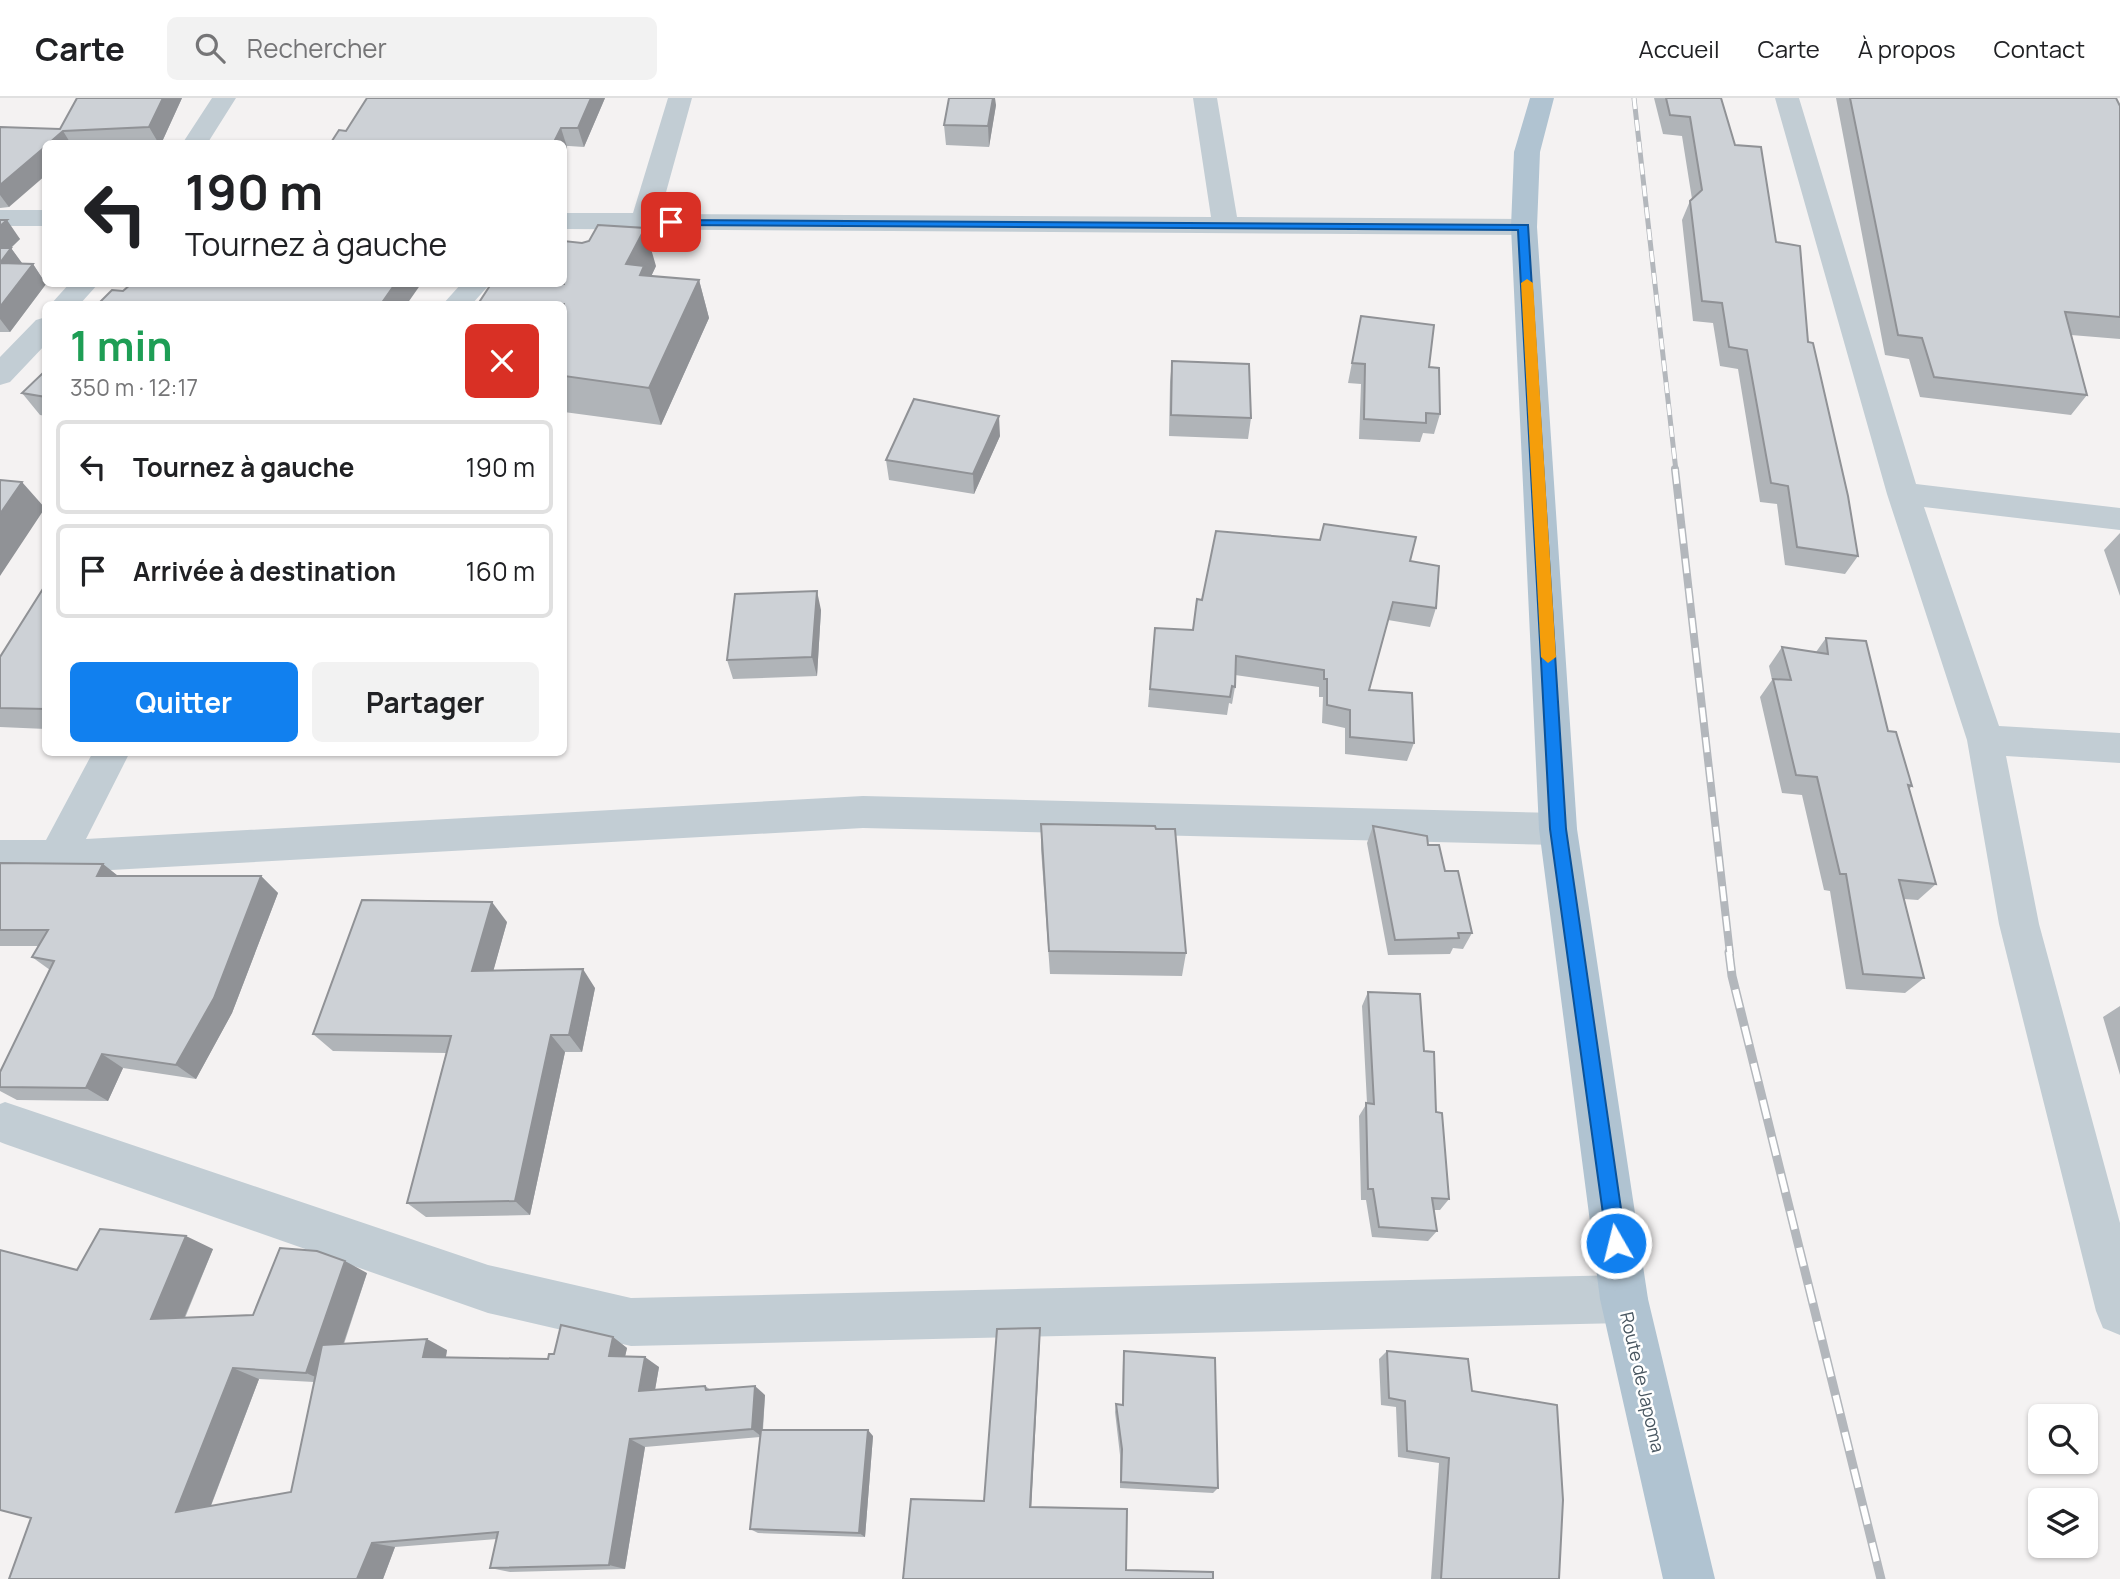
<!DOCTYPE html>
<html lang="fr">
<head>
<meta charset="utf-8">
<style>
  :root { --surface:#fff; --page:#f2f2f2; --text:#202124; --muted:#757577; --line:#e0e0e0; --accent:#1180ef }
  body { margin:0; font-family:Manrope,sans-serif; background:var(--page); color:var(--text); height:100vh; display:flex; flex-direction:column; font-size:26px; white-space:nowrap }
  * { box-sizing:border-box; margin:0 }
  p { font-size:23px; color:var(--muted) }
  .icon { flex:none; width:38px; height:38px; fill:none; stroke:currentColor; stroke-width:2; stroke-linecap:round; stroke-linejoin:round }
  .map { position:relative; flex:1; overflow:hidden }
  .panel { position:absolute; left:42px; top:203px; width:525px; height:455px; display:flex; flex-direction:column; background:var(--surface); border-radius:10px; box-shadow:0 2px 5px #0004 }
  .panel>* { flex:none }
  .guide { position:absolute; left:42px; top:42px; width:525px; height:147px; border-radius:10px; box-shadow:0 2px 5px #0004; background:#fff; color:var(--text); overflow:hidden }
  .fabs { position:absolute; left:2028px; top:1306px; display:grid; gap:14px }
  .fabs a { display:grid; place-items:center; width:70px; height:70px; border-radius:10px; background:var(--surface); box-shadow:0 2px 5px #0004; font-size:35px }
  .pin { position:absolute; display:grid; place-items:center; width:60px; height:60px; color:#fff; margin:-30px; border-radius:14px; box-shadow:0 4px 10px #0006 }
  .me { position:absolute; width:77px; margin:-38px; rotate:352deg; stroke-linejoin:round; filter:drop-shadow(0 0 5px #0008) }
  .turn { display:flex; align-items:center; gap:24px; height:147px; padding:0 28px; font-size:32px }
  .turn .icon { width:91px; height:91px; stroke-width:2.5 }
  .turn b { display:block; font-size:49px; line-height:60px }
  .round { display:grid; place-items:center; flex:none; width:74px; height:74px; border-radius:10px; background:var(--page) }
  .head { display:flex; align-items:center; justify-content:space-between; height:119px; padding:0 28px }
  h1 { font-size:42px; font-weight:700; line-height:52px; color:#1e9e55 }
  .primary-button { display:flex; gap:14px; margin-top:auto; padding:14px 28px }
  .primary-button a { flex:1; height:80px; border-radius:10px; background:var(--accent); color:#fff; font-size:28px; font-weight:700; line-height:80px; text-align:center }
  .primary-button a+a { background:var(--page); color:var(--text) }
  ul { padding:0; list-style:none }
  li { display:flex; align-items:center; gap:21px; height:94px; margin:0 14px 10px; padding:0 14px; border:4px solid var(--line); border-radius:10px }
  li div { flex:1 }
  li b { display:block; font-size:26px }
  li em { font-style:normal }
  header { display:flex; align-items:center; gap:42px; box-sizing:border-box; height:98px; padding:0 35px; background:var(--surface); border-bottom:2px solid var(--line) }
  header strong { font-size:33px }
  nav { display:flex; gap:38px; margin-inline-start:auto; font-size:24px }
  .search { width:490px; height:63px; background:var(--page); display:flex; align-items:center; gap:18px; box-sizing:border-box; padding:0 24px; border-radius:10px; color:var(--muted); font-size:26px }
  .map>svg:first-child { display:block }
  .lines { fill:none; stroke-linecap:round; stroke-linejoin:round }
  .minor { fill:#c2cdd4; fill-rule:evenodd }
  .primary { fill:#b0c3d1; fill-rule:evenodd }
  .rail-far2-casing { stroke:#b3b7bc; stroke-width:5 }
  .rail-far1-casing { stroke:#b3b7bc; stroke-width:8 }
  .rail-casing { stroke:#b3b7bc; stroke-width:9 }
  .rail-far2 { stroke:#fff; stroke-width:3.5; stroke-dasharray:11; stroke-linecap:butt }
  .rail-far1 { stroke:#fff; stroke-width:5; stroke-dasharray:15; stroke-linecap:butt }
  .rail { stroke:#fff; stroke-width:6; stroke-dasharray:19; stroke-linecap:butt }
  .wall { fill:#b0b4b8; fill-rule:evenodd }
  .shaded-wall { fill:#909296 }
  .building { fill:#cdd1d6; stroke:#909296; stroke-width:2 }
  .route { fill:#1180ef; stroke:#0b539b; stroke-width:2 }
  .slow { fill:#f59e0b }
  .labels { text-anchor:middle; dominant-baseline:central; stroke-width:5; stroke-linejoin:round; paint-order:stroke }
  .street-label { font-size:18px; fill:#485660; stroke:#fff }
</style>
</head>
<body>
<header>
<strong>Carte</strong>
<div class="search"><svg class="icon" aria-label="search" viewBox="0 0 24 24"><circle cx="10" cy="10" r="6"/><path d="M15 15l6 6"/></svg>Rechercher</div>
<nav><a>Accueil</a><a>Carte</a><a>À propos</a><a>Contact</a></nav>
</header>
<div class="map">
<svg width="2120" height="1481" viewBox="0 0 2120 1481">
  <rect width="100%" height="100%" fill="#f4f2f2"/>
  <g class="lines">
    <path class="minor" d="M212 0H236L207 46H182Z
      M668 0H692L660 116 1211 119 1193 0H1217L1237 119 1524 121 1533 123 1537 129 1533 135 1524 137 564 131V115H633Z
      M1775 0H1799L1916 386 2120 410V432L1924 409 1999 628 2120 635V665L2006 658 2039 826 2120 1125V1237L2103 1230 2096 1213 1999 826 1967 642 1887 396Z
      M0 112H46V128H0Z
      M69 186H98L80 206H51Z
      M461 186H490L472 206H443Z
      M46 219V246L10 284 0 287V259L36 222Z
      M93 654H130L86 741 863 698 1558 715 1572 720 1577 731 1572 742 1558 747 863 730 57 775 0 774V742H46Z
      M5 1004 488 1167 631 1200 1624 1177 1641 1184 1648 1201 1641 1218 1624 1225 631 1248 488 1215 5 1046 0 1044V1006Z"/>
    <path class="primary" d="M1530 0H1554L1540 54 1537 129 1577 731 1648 1201 1715 1481H1663L1600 1201 1539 731 1511 129 1514 54Z"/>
    <defs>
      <path id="rail-far2" d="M1634 0 1676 373"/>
      <path id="rail-far1" d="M1675 371 1730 856"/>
      <path id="rail" d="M1729 854 1732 878 1881 1481"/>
    </defs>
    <use href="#rail-far2" class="rail-far2-casing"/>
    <use href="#rail-far1" class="rail-far1-casing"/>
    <use href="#rail" class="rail-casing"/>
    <use href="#rail-far2" class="rail-far2"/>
    <use href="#rail-far1" class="rail-far1"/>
    <use href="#rail" class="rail"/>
  </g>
  <path class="wall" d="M182 0 161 46H46L9 109 0 110V29L60 31Z
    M605 0 584 49 346 33Z
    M1654 0H1721L1735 47 1776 144 1808 244 1858 458 1845 476 1785 467 1777 406 1760 404 1738 271 1720 268 1713 225 1693 223 1682 122 1690 103 1692 101 1682 38 1663 36Z
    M1836 0H2116L2120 8V241L2071 237 2087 297 2071 317 1920 299 1909 261 1885 257Z
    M996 7 989 49 946 47 944 27Z
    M0 122 20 141 11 150 22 166H33L46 186 10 234H0Z
    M656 168 651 178 699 182 709 220 661 327 564 314V206Z
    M1361 218 1429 269 1440 316 1434 336 1423 335 1420 344 1359 341 1361 286 1348 285Z
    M1172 263 1251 320 1248 341 1169 338 1170 284Z
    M46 272V318L40 317 22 295Z
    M1000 338 974 396 889 382 886 362Z
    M2120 435V498L2104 452Z
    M1410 463 1436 510 1430 529 1388 522 1369 592 1414 645 1407 663 1345 656V630L1322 625 1323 599H1319V589L1235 577V589L1232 606 1229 605 1227 617 1148 609 1155 530 1193 532 1202 502Z
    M46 486V631L0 629V559Z
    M821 512 817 578 733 581 727 562Z
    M1826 540 1888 633 1912 688 1909 691 1936 786 1918 802 1904 801 1924 880 1905 895 1846 891 1830 793 1824 792 1802 697 1782 695 1760 599 1772 582 1769 568 1782 549 1816 554Z
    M1041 726 1186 855 1182 878 1050 876 1041 751Z
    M1373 728 1428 747 1445 773 1472 835 1463 851 1453 850 1450 856 1388 857 1367 745Z
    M0 765 103 766 118 778H261L278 795 232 915 196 981 123 970 108 1003 17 1002 0 993V974L50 872 32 859 39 848H0Z
    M507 824 493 873 595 890 582 954H565L530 1117 426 1119 407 1105 446 955 333 953 313 936Z
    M1368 894 1424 953 1436 1014 1449 1101 1440 1112H1434L1437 1133 1428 1143 1372 1139 1366 1102H1361L1359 1018 1367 1005 1362 908Z
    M2120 908V977L2103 919Z
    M213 1151 185 1220 253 1217 367 1175 344 1246 447 1252 446 1259 548 1261 554 1256 613 1239 627 1250 625 1258 659 1269 655 1292 705 1288 711 1292 765 1297 763 1332 873 1338 865 1439 758 1435 750 1431 760 1339 645 1349 625 1471 510 1474 490 1470 497 1441 395 1449 383 1481H9L31 1420 77 1172ZM259 1281 314 1284 291 1394 211 1408Z
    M1124 1253 1218 1390 1213 1395 1120 1390V1357L1115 1314 1116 1306 1122 1307 1123 1262Z
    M1387 1253 1472 1293 1559 1481H1431L1439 1365 1398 1359 1396 1309 1381 1307 1379 1261Z"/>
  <path class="shaded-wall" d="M163 0H182L161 46H159L149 29Z
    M591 0H605L584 49 578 30Z
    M993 0H995L996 7 989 49 988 28Z
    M561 30 567 49 564 57V46H553Z
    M63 33 71 46H48Z
    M46 48V77L9 109 0 97V87Z
    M7 122 20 141 0 160V128Z
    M645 130 656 168 649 183 626 166Z
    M11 150 25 169 0 165Z
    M33 166 46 186 10 234 0 221V209Z
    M699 182 709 220 661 327 649 290Z
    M395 186H421L407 206H381Z
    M999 318 1000 338 974 396 973 376Z
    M22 384 45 410 0 478V416Z
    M817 493 821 512 817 578 812 559Z
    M103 766 123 782 97 778Z
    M261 778 278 795 232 915 196 981 176 967Z
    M492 804 507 824 488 892 472 873Z
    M583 871 595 890 582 954 569 937Z
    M551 937 565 954 530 1117 515 1103Z
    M102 956 123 970 108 1003 86 990Z
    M186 1138 213 1151 179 1232 151 1221Z
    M345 1163 367 1175 330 1285 306 1275Z
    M1040 1230V1241L1031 1415 1030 1409Z
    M613 1239 627 1250 623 1268 609 1258Z
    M427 1241 447 1252 444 1269 423 1259Z
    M645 1259 659 1269 653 1303 639 1293Z
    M233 1270 259 1281 206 1420 176 1414Z
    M755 1288 765 1297 762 1339 752 1331Z
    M868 1332 873 1338 865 1439 859 1435Z
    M630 1341 645 1349 625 1471 609 1467Z
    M372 1445 395 1449 383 1481H357Z"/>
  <path class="building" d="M77 0H163L149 29 63 33 48 46H46V48L0 87V29L60 31Z
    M367 0H591L578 30H561L553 46H330L339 32 346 33Z
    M949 0H993L988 28 944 27Z
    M1666 0H1721L1735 47 1761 49 1776 144 1800 148 1808 244 1813 245 1848 398 1858 458 1797 449 1788 388 1771 385 1747 252 1729 249 1722 205 1702 203 1690 103 1702 92 1690 19 1670 17Z
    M1850 0H2116L2120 8V219L2065 214 2087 297 1934 279 1922 240 1898 237Z
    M0 122H7L0 128Z
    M598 127 645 130 626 166 644 168 640 177 699 182 649 290 564 278V206H478L491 186H564V143L582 145 589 143Z
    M0 150H11L0 165Z
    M0 165 33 166 0 209Z
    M131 186H395L381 206H98L112 192 123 193Z
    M1361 218 1434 227 1429 269 1439 270 1440 316 1426 315V325L1364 321 1365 266 1352 265Z
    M1172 263 1249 266 1251 320 1171 317Z
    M46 272V299L22 295Z
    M914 301 999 318 973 376 886 362Z
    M0 382 22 384 0 416Z
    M1324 426 1416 439 1410 463 1439 468 1436 510 1393 504 1369 592 1412 595 1414 645 1350 639V612L1327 607V581H1324V572L1236 558 1235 589 1232 588 1230 599 1150 591 1155 530 1193 532 1197 501 1202 502 1216 433 1320 442Z
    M46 486V611L0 610V559Z
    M817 493 812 559 727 562 735 496Z
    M1826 540 1866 543 1888 633 1896 634 1912 688 1908 687 1936 786 1899 782 1924 880 1863 876 1846 776H1840L1817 679 1796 677 1773 581 1791 582 1782 549 1828 556Z
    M1041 726 1155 728 1156 731H1175L1186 855 1049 853Z
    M1373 728 1427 738 1428 747H1439L1445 773H1458L1472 835H1458L1459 840 1395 842Z
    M0 765 103 766 97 778H261L214 900 176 967 102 956 86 990 0 989V974L54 863 32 859 48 832H0Z
    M362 802 492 804 472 873 583 871 569 937H551L515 1103 407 1105 451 938 313 936Z
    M1368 894 1420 896 1424 953 1434 954 1436 1014 1442 1015 1449 1101 1432 1100 1437 1133 1379 1129 1373 1091H1368L1366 1005 1374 1006Z
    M100 1131 186 1138 151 1221 253 1217 280 1150 317 1153 345 1163 306 1275 233 1270 176 1414 291 1394 322 1247 427 1241 423 1259 548 1261 549 1256H554L561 1227 613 1239 609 1258 645 1259 639 1293 705 1288 706 1292 755 1288 752 1331 630 1341 609 1467 490 1470 498 1434 372 1445 357 1481H9L31 1420 0 1412V1152L77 1172Z
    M1040 1230 1030 1409 1127 1411 1126 1472 1213 1474V1481H903L911 1401 984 1403 997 1231Z
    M1124 1253 1215 1260 1218 1390 1121 1384 1122 1351 1116 1306 1123 1307Z
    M1387 1253 1468 1261 1472 1293 1557 1307 1563 1402 1559 1481H1441L1449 1360 1407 1353 1405 1303 1389 1300Z
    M761 1332H868L859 1435 750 1431Z"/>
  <path class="route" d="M668 122 1528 127 1566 731 1626 1145 1623 1152 1616 1155 1609 1152 1607 1145 1550 731 1518 132 671 127 668 126Z"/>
  <path class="slow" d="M1527 181 1533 185 1556 559 1548 565 1541 559 1521 185Z"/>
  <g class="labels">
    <g class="street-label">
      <text transform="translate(1643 1284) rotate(77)">Route de Japoma</text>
    </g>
  </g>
</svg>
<div class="fabs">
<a><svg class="icon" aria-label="search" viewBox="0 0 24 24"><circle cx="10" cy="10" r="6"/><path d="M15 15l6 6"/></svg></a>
<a><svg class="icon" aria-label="layers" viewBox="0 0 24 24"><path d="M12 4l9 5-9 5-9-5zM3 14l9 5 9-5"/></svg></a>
</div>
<div class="pin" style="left:671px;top:124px;background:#d93025"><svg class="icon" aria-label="arrive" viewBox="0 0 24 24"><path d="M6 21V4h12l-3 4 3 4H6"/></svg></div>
<svg class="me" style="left:1616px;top:1145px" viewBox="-20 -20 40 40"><circle r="17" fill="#1180ef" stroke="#fff" stroke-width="3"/><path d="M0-11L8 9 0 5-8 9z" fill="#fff"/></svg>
<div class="guide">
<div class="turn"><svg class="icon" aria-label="left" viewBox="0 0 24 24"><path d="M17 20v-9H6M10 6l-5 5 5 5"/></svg><div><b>190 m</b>Tournez à gauche</div></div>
</div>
<section class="panel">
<div class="head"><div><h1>1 min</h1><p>350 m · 12:17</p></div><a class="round" style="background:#d93025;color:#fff"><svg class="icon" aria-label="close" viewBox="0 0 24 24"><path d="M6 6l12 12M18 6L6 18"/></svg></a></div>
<ul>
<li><svg class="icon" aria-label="left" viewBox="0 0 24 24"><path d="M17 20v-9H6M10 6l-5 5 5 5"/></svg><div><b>Tournez à gauche</b></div><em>190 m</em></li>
<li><svg class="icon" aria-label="arrive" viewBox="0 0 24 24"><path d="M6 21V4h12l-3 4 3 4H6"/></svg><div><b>Arrivée à destination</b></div><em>160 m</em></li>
</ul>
<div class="primary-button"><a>Quitter</a><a>Partager</a></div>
</section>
</div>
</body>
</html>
